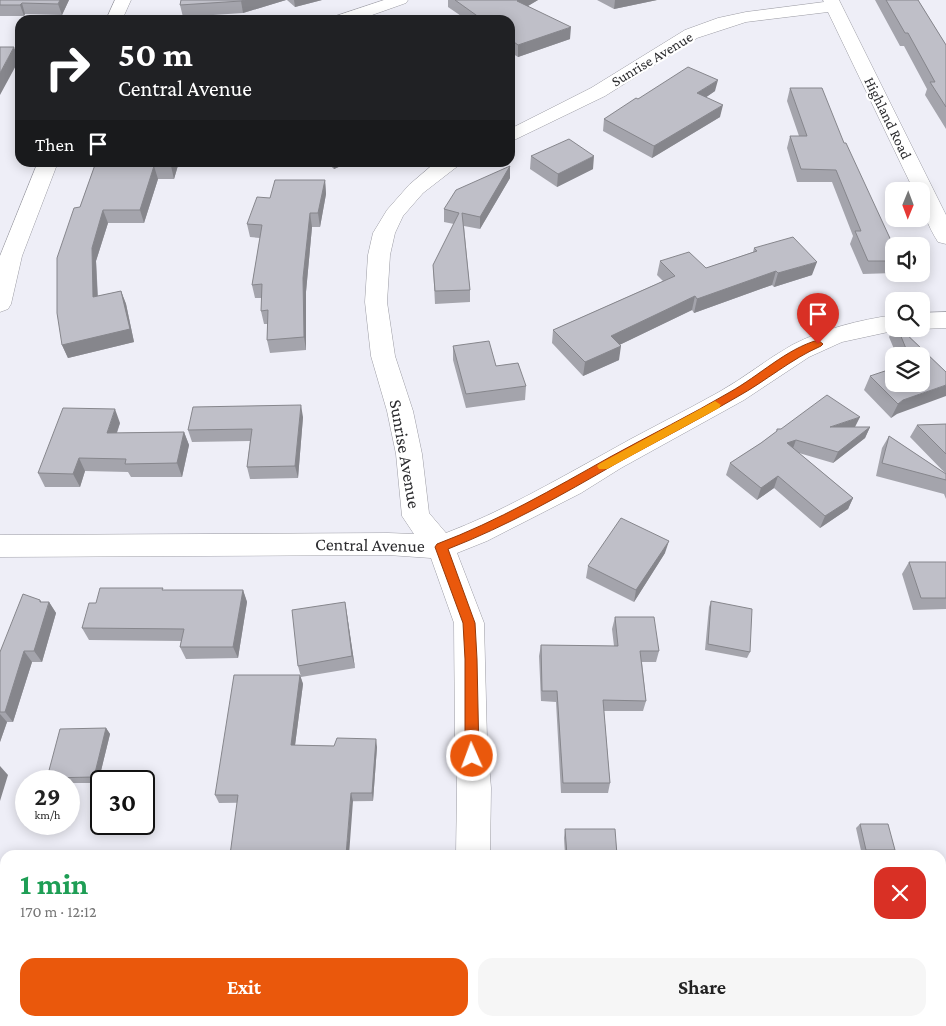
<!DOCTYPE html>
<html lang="en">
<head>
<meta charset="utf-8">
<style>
  :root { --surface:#fff; --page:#f6f6f6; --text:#222; --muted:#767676; --accent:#ea580c }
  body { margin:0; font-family:"Crimson Pro",serif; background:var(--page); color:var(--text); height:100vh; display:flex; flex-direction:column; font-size:19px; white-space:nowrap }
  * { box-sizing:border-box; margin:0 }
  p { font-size:16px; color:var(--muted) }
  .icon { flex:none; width:28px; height:28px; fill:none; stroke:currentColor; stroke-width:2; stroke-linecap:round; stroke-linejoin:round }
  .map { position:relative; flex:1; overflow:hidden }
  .side { position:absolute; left:0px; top:850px; width:946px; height:176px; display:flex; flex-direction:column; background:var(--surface); border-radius:15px 15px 0 0; box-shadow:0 2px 12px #0003 }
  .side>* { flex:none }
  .guide { position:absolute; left:15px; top:15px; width:500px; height:152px; border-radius:15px; box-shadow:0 2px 12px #0003; background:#202124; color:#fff; overflow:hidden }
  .needle { width:32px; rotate:181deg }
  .fabs { position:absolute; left:885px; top:182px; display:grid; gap:10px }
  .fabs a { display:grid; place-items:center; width:45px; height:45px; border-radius:10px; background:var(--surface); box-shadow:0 2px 12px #0003; font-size:25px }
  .speed { position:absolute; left:15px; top:770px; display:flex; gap:10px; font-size:25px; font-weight:700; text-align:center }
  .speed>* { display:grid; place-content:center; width:65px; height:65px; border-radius:50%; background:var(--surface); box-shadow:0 2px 12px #0003; line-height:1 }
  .speed small { font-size:12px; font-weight:400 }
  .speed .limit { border:2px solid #111; border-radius:8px; background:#fff; color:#111 }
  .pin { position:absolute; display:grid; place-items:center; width:42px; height:42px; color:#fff; margin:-51px -21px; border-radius:50% 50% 50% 0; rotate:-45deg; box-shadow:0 0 5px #0007 }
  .pin .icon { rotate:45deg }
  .me { position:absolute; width:55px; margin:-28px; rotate:358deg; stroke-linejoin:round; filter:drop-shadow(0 0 4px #0008) }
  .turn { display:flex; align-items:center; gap:18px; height:105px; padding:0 20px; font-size:22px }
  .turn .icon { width:65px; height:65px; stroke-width:2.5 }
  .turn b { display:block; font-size:35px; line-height:42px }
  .then { display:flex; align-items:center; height:48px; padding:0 20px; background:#0003; gap:10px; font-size:19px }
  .round { display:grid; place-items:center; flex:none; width:52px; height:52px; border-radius:15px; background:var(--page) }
  .overview { display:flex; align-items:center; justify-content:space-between; height:85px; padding:0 20px }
  h1 { font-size:30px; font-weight:700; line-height:38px; color:#1e9e55 }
  .primary-button { display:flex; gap:10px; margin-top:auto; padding:10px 20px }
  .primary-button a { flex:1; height:58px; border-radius:15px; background:var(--accent); color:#fff; font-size:20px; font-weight:700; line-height:58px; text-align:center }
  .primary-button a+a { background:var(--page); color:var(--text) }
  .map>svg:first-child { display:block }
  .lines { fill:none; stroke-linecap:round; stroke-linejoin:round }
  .minor-casing { stroke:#9c9ca4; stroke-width:1 }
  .minor { fill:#fff; fill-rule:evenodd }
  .wall { fill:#a4a4ac }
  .shaded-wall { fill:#86868c }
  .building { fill:#bfbfc8; stroke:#86868c }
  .route { fill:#ea580c; stroke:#983908 }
  .slow { fill:#f59e0b }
  .labels { text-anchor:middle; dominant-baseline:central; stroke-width:4.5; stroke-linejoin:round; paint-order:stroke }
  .far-street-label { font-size:15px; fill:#2c2c2f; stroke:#fff }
  .street-label { font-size:18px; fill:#2c2c2f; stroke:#fff }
</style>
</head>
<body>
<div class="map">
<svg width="946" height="1026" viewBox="0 0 946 1026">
  <rect width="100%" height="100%" fill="#eeeef7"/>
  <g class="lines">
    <defs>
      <path id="minor" d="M115 0H131L122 20H106Z
        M384 0H408L406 3 358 20H334L336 16Z
        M823 0H839L842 6 946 215V244L938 242C928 226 921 210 921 191H914L828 12 746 22 697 38 605 96 510 142V129L591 88 685 30 718 18 746 12 824 2Z
        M38 162H58L22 256 11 304 8 309 0 312V256Z
        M436 162H463L423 193 403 216 395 233 390 255 387 302 395 356 413 411 422 454 429 513 446 533C501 512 551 483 602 455 640 433 680 414 719 392 744 378 767 359 792 345 823 329 859 320 894 315V329H902L842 342 809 357 744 400 621 468 581 493 487 541 457 553 484 623 487 740 491 788 490 855H456L457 788 455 740 454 623 431 558 388 555 0 557V535L388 533 414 534 402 516 396 454 387 411 371 356 365 302 368 255 373 233 387 210 409 185Z
        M946 312V328L921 329V313Z
        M449 1021H487L486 1026H448Z"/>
    </defs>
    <use href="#minor" class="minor-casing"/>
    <use href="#minor" class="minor"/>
  </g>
  <path class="wall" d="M0 0H69L62 15 25 14 24 16H0Z
    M181 0H286L243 13 183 17 180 5Z
    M287 0H322L295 7Z
    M448 0H538L528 6 570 39 518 57 510 52V20H467L448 7Z
    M597 0H657L614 9Z
    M875 0H918L946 45V129L925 95 927 89 904 46H900Z
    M790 88 844 143 894 247V273L863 274 850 244 853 236 832 182H797L787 148 790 136H799L787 101Z
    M715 91 706 97 720 117 652 158 603 131 604 119 638 99Z
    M531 156 593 169 557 187 530 169Z
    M96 162H179L174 179H158L144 223H108L96 261 98 296 121 291 126 304 134 342 68 358 62 345 80 207Z
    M326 162H350L334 169Z
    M510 166V178L480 229 464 226 470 290V302L435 304 433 265 454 224 444 222V209Z
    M325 180 326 194 320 227H312L306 292V350L270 353 267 340V324H264L261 311 262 298H255L252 285 260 238 250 237 247 224 270 198Z
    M754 248 812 275 774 287 772 285 694 313 692 310 619 345V360L583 376 552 343 553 330 663 281 657 275 660 261 706 268 753 252Z
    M894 327V329H901L946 372 891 418 864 390 870 376 894 384 921 356H897L889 337Z
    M453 346 496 366 526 386 525 400 466 408 453 360Z
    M303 417 298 478 250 479 247 467 250 441 192 442 188 430Z
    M120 423 117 433 184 432 189 445 182 477H131L128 472 85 471 80 487H45L38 473Z
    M946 424V474L910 437 917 425Z
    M870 427 865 438 833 463 799 453 853 498 848 509 820 528 774 488 757 500 726 475 730 463 761 443 776 432 777 429Z
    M889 436 946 474V499L944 494 876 476 882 448Z
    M665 553 634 602 586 578 588 566Z
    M909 562H946V609L913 610 902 574Z
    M164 590H243L247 602 238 658 186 659 180 647 181 641 89 640 82 628 96 603Z
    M711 601 750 652 747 658 705 650 709 607Z
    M41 602H49L56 613 42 662H32L13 722H7L0 742V652Z
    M345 602 355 668 301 677 298 666Z
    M615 617 659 651 656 662H642L646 701 643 711H604L610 783 608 793H561L556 702 541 701 539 656 541 645 614 646 612 629Z
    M300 675 303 684 295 745 377 747 373 801 219 803 215 795Z
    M106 728 110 734 98 783H69V781H50L47 778Z
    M860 824 895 850 890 855H862L856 828Z
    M565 829 617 855H565L564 838Z
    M945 870 946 873V896L941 879V873Z
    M692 1021H745L746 1026H692Z"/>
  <path class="shaded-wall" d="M60 0H69L62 15 58 4Z
    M245 0H286L243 13 241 1Z
    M294 0H322L295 7Z
    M518 0H538L516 13 517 1Z
    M615 0H657L614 9Z
    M22 3 25 14 24 16 20 5Z
    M571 27 570 39 518 57V45Z
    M14 47 19 60 0 95V73Z
    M718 80 715 91 695 105 697 93Z
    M723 105 720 117 652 158 654 146Z
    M594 156 593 169 557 187 558 174Z
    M172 162H179L174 179 171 166Z
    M333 162H350L334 169Z
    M154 166 158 179 144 223 140 210Z
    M510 166V178L480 229V217Z
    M325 180 326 194 320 227 318 213Z
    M103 210 108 223 96 261 98 310 93 297 92 248Z
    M310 213 312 227 306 292V350L304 337 303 278Z
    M817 262 812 275 774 287 778 273Z
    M776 271 772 285 694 313 697 299Z
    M121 291 126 304 134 342 68 358 62 345Z
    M695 296 692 310 609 350 611 336Z
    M621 346 619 360 583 376 585 362Z
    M946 385V396L897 414 891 418 898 404 903 400Z
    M301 405 303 417 298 478 295 466Z
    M115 409 120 423 112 446 107 433Z
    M860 417 854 429 830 427Z
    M870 427 865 438 833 463 838 452Z
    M184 432 189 445 182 477 177 463Z
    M796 440 792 451 787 443Z
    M79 458 85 471 80 487 73 474Z
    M778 476 774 488 757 500 761 488Z
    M853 498 848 509 820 528 825 516Z
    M669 541 665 553 634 602 636 590Z
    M243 590 247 602 238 658 233 647Z
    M40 600 47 611 49 602 56 613 42 662 34 651Z
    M345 602 347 614 355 668 352 656Z
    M24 651 32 662 13 722 5 712Z
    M300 675 303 684 294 753 291 745Z
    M0 714 7 722 0 742Z
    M106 728 110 734 98 783 94 777Z
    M376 739 377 747 373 801 372 793Z
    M0 766 8 775 0 801Z
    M351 793 353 801 349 855H346Z
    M345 1021H349V1026H345Z"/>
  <path class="building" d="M0 0H60L58 4 22 3 20 5H0Z
    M181 0H245L241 1 180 5Z
    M455 0H518L517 1 571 27 518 45 510 39V20H483Z
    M886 0H918L946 45V107L930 82H935L908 33H905Z
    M0 47H14L0 73Z
    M688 67 718 80 697 93 723 105 654 146 604 119 636 98 638 99Z
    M790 88H822L844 143H846L894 247V261H868L855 231H861L836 170 801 169 790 136H807Z
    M569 139 594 156 558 174 531 156Z
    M96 162H172L171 166H154L140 210H103L92 248 93 297 121 291 130 329 62 345 57 313V258L74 208 80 207Z
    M510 166 480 217 462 213 470 290 435 291 433 265 459 213 444 209 456 190Z
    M275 180H325L318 213H310L303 278 304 337 267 340 268 310 261 311 262 284 252 285 262 225 247 224 257 197 270 198Z
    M793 237 817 262 778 273 776 271 697 299 695 296 611 336 621 346 585 362 553 330 675 276 660 261 689 252 706 268 757 251 754 248Z
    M898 329H901L946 372V385L903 400 898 404 870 376 894 368V384H921V356H909Z
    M489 341 496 366 518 363 526 386 466 394 453 346Z
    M827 395 860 417 830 427H870L838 452 796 440 787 443 853 498 825 516 778 476 761 488 730 463 761 443 777 431V429H781Z
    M301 405 295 466 247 467 252 429 188 430 193 407Z
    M63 408 115 409 107 433 184 432 177 463 125 464 126 459 79 458 73 474 38 473Z
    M946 424V454L917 425Z
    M889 436 946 474V480L882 463Z
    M621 518 669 541 636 590 588 566Z
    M909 562H946V598H921Z
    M100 588H163L162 590H243L233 647H180L184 629 82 628 89 603H96Z
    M23 594 40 600V602H49L34 651H24L5 712H0V652Z
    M711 601 752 609 750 652 708 644Z
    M345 602 352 656 298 666 292 610Z
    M615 617H654L659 651H640L646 701 603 700 610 783H563L557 691H542L541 645 618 646Z
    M234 675H300L291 745 334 746 337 738 376 739 372 793H351L346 855H230L238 795H215Z
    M106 728 94 777 47 778 60 729Z
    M860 824H888L895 850H866Z
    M565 829H615L617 855H567Z
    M278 1021H345V1026H278Z
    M695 1021H745L746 1026H695Z"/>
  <path class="route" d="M818 340 823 344 821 346C791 359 766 381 737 397 698 420 657 441 617 463 562 495 507 526 448 549L475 623 477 659 479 756 477 760 472 762 467 760 465 756V659L463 623 435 547 437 544C498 521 553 489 610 457 650 435 691 415 730 392 759 376 786 349 818 340Z"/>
  <path class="slow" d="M715 401 721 405 719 408 607 469H599L597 466 599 464Z"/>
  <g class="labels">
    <g class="far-street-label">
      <text transform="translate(652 59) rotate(-31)">Sunrise Avenue</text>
      <text transform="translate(888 118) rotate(64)">Highland Road</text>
    </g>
    <g class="street-label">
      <text transform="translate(405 454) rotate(80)">Sunrise Avenue</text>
      <text transform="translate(370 545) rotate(1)">Central Avenue</text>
    </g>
  </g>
</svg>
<div class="fabs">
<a><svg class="needle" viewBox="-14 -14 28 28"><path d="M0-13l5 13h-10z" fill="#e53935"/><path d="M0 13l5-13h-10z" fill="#767676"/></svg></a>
<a><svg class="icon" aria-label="sound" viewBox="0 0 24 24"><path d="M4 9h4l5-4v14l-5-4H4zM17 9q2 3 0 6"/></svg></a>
<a><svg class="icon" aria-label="search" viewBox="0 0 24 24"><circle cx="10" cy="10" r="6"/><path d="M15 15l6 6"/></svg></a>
<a><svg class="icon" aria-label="layers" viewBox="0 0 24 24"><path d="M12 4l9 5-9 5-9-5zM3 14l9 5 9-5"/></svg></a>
</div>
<div class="speed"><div>29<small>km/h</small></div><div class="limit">30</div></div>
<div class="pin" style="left:818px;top:344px;background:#d93025"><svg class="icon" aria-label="arrive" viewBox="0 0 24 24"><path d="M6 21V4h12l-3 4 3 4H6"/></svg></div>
<svg class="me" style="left:472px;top:756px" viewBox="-20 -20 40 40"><circle r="17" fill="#ea580c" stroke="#fff" stroke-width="3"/><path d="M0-11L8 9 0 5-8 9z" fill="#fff"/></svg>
<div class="guide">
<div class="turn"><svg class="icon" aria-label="right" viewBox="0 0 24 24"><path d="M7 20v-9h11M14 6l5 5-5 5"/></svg><div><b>50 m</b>Central Avenue</div></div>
<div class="then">Then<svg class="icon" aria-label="arrive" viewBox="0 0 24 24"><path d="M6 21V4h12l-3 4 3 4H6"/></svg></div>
</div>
<section class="side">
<div class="overview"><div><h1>1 min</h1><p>170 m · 12:12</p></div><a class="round" style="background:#d93025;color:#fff"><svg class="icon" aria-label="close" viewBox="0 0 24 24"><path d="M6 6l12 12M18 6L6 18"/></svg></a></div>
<div class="primary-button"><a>Exit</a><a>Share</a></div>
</section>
</div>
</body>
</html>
